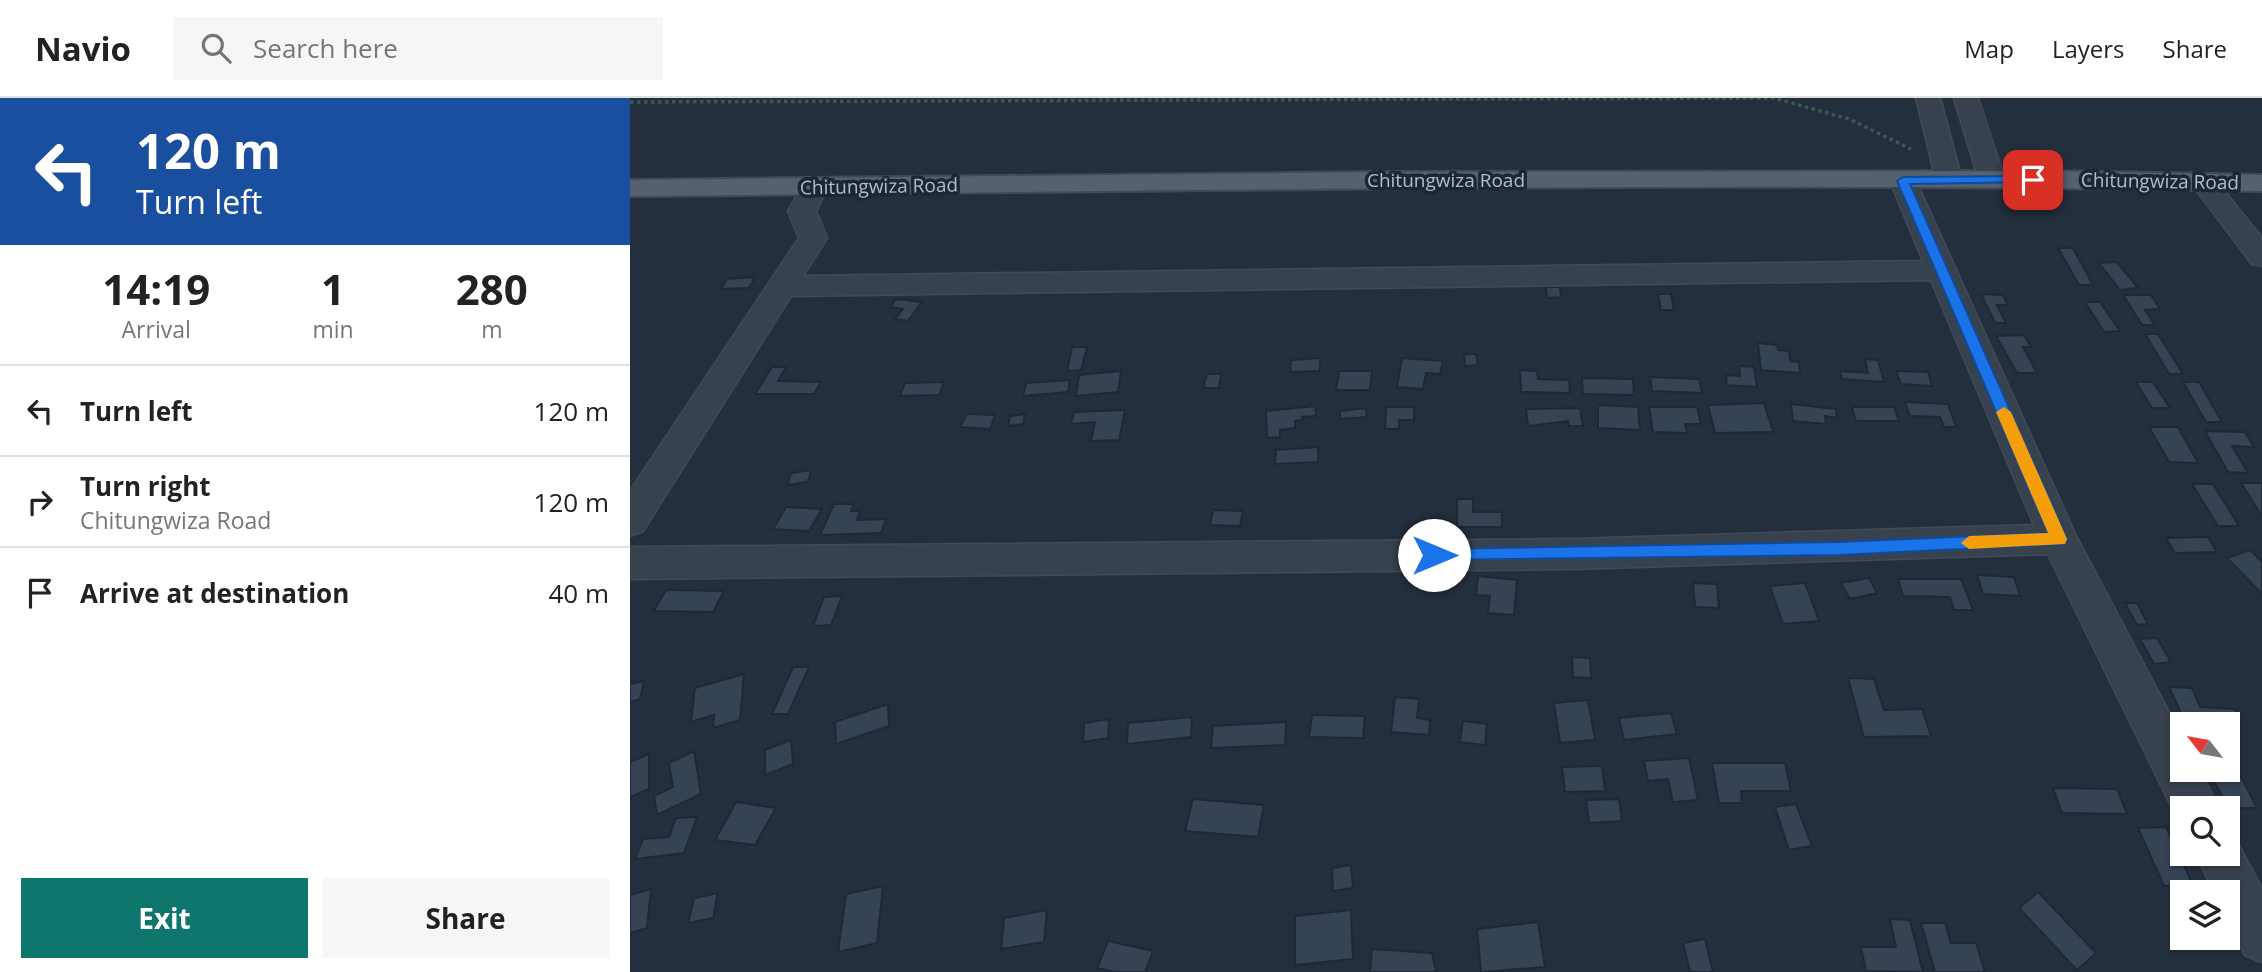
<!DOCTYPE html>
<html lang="en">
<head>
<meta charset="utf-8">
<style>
  :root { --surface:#fff; --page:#f6f6f6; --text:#222; --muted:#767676; --line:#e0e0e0; --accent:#0f766e }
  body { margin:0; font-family:"Open Sans",sans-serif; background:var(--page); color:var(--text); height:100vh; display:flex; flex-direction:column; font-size:26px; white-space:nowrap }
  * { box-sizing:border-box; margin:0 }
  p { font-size:23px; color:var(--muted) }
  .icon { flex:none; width:38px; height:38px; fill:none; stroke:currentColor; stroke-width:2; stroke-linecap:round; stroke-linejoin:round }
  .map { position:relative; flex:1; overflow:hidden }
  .side { display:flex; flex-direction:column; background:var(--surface); width:630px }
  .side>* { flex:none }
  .hud { background:#1a4fa0; color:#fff; overflow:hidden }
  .needle { width:46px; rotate:301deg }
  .controls { position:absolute; left:1540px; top:614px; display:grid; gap:14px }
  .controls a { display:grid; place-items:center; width:70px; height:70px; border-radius:0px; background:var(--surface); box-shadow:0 2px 5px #0004; font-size:35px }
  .pin { position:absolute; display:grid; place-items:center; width:60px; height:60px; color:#fff; margin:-30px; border-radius:14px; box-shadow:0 4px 10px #0006 }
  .me { position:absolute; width:77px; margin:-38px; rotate:90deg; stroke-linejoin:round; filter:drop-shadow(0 0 5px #0008) }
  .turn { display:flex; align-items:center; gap:24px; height:147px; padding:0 21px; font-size:32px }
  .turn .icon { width:91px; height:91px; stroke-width:2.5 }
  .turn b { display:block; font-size:49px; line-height:60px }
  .eta { display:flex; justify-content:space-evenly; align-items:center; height:119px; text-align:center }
  .eta b { font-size:42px; font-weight:700; line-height:49px }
  .primary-button { display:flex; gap:14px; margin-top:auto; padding:14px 21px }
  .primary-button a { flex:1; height:80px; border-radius:0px; background:var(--accent); color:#fff; font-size:28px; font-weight:700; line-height:80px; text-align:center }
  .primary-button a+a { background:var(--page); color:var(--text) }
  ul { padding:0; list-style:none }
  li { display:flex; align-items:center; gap:21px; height:91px; padding:0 21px; border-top:2px solid var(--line) }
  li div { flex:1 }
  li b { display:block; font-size:26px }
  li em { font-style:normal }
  header { display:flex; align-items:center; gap:42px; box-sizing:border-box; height:98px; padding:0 35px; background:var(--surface); border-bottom:2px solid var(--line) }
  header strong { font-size:33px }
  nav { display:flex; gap:38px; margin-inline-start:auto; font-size:24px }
  .search { width:490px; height:63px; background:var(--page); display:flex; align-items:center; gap:18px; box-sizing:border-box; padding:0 24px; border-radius:0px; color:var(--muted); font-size:26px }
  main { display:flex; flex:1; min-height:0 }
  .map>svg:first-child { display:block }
  .building { fill:#364354; stroke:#1f2835; stroke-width:2 }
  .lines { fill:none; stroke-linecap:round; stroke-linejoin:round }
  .minor-casing { stroke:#414a57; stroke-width:3 }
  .major-casing { stroke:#414a57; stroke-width:4 }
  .path { stroke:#3f5557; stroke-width:3.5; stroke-dasharray:3.5 3.5; stroke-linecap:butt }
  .minor { fill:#38414e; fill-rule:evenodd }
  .major { fill:#56606e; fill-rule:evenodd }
  .route { fill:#1a73e8; stroke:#114b97; stroke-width:2 }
  .slow { fill:#f59e0b }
  .labels { text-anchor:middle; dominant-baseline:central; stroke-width:7; stroke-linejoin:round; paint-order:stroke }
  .far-street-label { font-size:19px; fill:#b4bcc9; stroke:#1d2633 }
</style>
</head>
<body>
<header>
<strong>Navio</strong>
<div class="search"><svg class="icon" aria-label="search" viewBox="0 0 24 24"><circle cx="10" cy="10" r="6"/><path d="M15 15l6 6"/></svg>Search here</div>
<nav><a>Map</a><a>Layers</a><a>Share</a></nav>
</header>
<main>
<section class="side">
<div class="hud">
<div class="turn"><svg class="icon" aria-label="left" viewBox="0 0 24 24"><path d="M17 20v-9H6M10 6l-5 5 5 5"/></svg><div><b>120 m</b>Turn left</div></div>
</div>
<div class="eta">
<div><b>14:19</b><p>Arrival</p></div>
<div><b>1</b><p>min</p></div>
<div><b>280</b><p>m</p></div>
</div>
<ul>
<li><svg class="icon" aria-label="left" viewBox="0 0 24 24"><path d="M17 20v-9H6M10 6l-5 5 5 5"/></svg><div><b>Turn left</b></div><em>120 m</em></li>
<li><svg class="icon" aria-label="right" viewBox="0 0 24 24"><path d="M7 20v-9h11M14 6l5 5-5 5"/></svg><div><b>Turn right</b><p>Chitungwiza Road</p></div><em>120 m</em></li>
<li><svg class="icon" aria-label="arrive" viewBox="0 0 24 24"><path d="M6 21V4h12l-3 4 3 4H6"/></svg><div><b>Arrive at destination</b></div><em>40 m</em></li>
</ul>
<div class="primary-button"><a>Exit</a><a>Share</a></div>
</section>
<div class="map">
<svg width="1632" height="874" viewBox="0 0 1632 874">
  <rect width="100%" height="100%" fill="#242f3e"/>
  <path class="building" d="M1428 150H1443L1463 187H1449Z
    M1487 164 1508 190 1490 192 1469 165Z
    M125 179 119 190 91 191 97 181Z
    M916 189H930L931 199 917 200Z
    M1028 196H1041L1044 212H1031Z
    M1351 196 1373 197 1378 207H1367L1376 225H1365Z
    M1493 197H1521L1530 211 1515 212 1525 227H1512Z
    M266 201 292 204 278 223 265 221 273 211 260 209Z
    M1455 204H1470L1490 233 1474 234Z
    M1515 236H1528L1553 276H1539Z
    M1394 237 1401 249H1393L1407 275H1387L1366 238Z
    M1128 245 1147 247 1148 252 1159 253 1160 263 1169 264 1170 275 1131 272Z
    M442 249H457L451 272 437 273Z
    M834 256H846L848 267 835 268Z
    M690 260V273L660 274 661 262Z
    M772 260 813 263 810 276 796 275 793 291 767 289Z
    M1235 261 1248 262 1254 284 1212 281 1210 273 1238 275Z
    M1109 268 1124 269 1127 289 1097 287 1096 277 1110 278Z
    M142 269H156L148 283 191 284 184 296H125Z
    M890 272 907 273 908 281 939 282 940 295 891 294Z
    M491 273 488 294 446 298 449 277Z
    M709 273H742L740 292H706Z
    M1266 273 1298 274 1302 288 1271 286Z
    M577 276H591L589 290H573Z
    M1020 279 1069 281 1072 295 1022 293Z
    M952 280 1003 281 1004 297 953 296Z
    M440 282 438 294 393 298 396 285Z
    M314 284 309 297 270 298 275 285Z
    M1506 284H1523L1540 310H1522Z
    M1553 284H1569L1592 324H1576Z
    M1275 304 1318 306 1326 329H1314L1310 319 1280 318Z
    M1134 305 1143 334 1085 335 1078 307Z
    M1161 306 1206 311 1207 320 1195 318 1196 326 1163 323Z
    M968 307 1008 309 1010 332 968 330Z
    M685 308 686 318 672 319 673 322 665 323V330L650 332V339L637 340 636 313Z
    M756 309H784V322H769V331H755Z
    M1019 309H1067L1071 326H1055L1057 335 1023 334Z
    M1222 309H1264L1269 323H1226Z
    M736 310 737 319 710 321V313Z
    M950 310 953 328H939L938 323 898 328 896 311Z
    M495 312 489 342 461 343 465 324 441 326 444 314Z
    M337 316 365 317 360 331 330 329Z
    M395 316 393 326 378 328 380 318Z
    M1519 329H1548L1568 365 1539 364Z
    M1575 333 1615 334 1624 349 1602 348 1618 375 1598 374Z
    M688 349V364L645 366 646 352Z
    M181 372 178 384 157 387 161 375Z
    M1611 385H1632V418Z
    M1562 386H1583L1609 428H1588Z
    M827 401H843V414H872V429H827Z
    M204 406H224L221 413H230L227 422 256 421 251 435 190 437Z
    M156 409 192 411 179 433 143 431Z
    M583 412 613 413 610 428 580 427Z
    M1578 439 1587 454 1545 455 1536 440Z
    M1620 452 1632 464V496L1597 460Z
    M1347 477 1384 479 1390 498 1353 496Z
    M848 478 887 482 884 517 858 515 860 498 846 497Z
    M1239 480 1247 495 1220 501 1211 485Z
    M1268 481H1331L1343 512H1324L1320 499 1273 498Z
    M1063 485 1087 486 1089 510 1065 509Z
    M1175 485 1189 523 1153 526 1140 488Z
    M36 492 94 493 83 514 24 513Z
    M212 498 201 527 183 528 194 499Z
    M1495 505H1507L1518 526 1507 527Z
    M1527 540 1541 564 1524 566 1510 541Z
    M942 559 960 560 961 580 943 579Z
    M163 569H179L158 616H142Z
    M114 576 110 622 83 630 84 617 61 624 65 590Z
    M1218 580 1244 581 1254 612 1292 611 1301 638 1234 639Z
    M14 583 10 601 0 604V586Z
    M1539 589 1562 590 1570 609 1605 611 1610 622 1595 620 1601 633H1598V626H1556Z
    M765 599 789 601 787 620 800 622 799 637 761 634Z
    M958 602 965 642 930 645 924 605Z
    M258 606 259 628 206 646 205 624Z
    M1041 615 1047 636 994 642 989 620Z
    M682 617 735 618 733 640 679 639Z
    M562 619 561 639 497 646 498 625Z
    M479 621 478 640 453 644 454 625Z
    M833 623 857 626 855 647 830 644Z
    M656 624 655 647 581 650 583 628Z
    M161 642 163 666 135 677V652Z
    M64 653 71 696 27 717 24 698 43 689 39 665Z
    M1598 653 1627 710H1598L1579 672H1598Z
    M19 656V691L0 699V664Z
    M1059 660 1068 702 1043 704 1038 681 1018 683 1014 663Z
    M1082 665H1155L1161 693H1111L1112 705H1089Z
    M972 668 975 693 935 694 932 669Z
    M1423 690 1487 691 1497 716 1432 715Z
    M563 701 634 707 628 739 555 733Z
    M989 701 992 723 959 725 956 702Z
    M106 704 146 710 125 747 85 742Z
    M1166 706 1182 748 1159 752 1145 709Z
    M67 719 54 755 5 761 13 741 39 739 46 720Z
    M1536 729 1563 787 1534 788 1508 730Z
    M721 767 723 790 703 793 702 770Z
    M253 788 247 845 208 854 216 796Z
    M21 791 17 830 0 835V797Z
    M1408 794 1466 855 1447 872 1389 810Z
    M88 795 83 820 58 825 64 800Z
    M417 812 414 844 371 851 374 820Z
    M721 812 723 861 665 867V818Z
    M1260 821 1280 822 1293 874 1236 873 1231 849H1266Z
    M908 824 915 869 851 874 847 831Z
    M1291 825H1315L1321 845H1346L1355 874H1305Z
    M1075 841 1083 874H1060L1053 845Z
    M478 843 523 853 515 874H485L467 870Z
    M742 851 802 855 806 874H740Z"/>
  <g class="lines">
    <defs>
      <path id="minor" d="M1286 0H1310L1332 82 1328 88H1310L1306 82Z
        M1324 0H1348L1375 82 1371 88H1353L1349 82Z
        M1273 75 1282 77 1286 83 1446 438 1552 639V672H1570L1588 710H1552L1550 726 1418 456 944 471 0 481V449L944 441 1404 427 1301 182 161 198 13 433 0 438V393L169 140 158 113 175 83H195L198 89 186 113 197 140 173 178 1293 163 1260 83 1264 77Z
        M1574 77 1583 79 1632 140V168L1622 166 1561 85 1565 79Z
        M1598 737 1605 740 1632 791V864L1615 857 1598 822V794H1584L1566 756H1598Z"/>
      <path id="major" d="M1423 73 1632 77V93C1088 83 544 93 0 98V82L749 74Z"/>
    </defs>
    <use href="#minor" class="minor-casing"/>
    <use href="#major" class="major-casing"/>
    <path class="path" d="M0 4 1144 0 1219 21 1281 51"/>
    <use href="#minor" class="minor"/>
    <use href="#major" class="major"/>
  </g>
  <path class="route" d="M1403 78 1408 82 1407 84 1280 86 1437 441 1435 446 1209 457 799 462V453L804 451 1209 444 1418 435 1267 83 1273 79Z"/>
  <path class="slow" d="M1374 309 1381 314 1437 441 1435 446 1339 451 1331 445 1339 438 1418 435 1366 314Z"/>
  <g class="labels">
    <g class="far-street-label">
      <text x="816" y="82">Chitungwiza Road</text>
      <text transform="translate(1530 83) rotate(1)">Chitungwiza Road</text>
      <text transform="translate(249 88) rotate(-1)">Chitungwiza Road</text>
    </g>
  </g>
</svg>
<div class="controls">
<a><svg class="needle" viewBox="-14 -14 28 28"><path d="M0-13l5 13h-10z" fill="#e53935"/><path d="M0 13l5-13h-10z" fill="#767676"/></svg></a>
<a><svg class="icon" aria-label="search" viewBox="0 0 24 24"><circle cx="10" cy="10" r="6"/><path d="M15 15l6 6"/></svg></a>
<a><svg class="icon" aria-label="layers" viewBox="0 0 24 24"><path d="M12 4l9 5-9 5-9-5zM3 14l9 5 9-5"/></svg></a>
</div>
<div class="pin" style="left:1403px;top:82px;background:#d93025"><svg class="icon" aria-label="arrive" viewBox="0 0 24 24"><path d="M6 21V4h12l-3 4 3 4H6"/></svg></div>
<svg class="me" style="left:804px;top:457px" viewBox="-20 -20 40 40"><circle r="19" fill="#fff"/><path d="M0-13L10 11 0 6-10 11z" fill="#1a73e8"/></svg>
</div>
</main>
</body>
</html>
